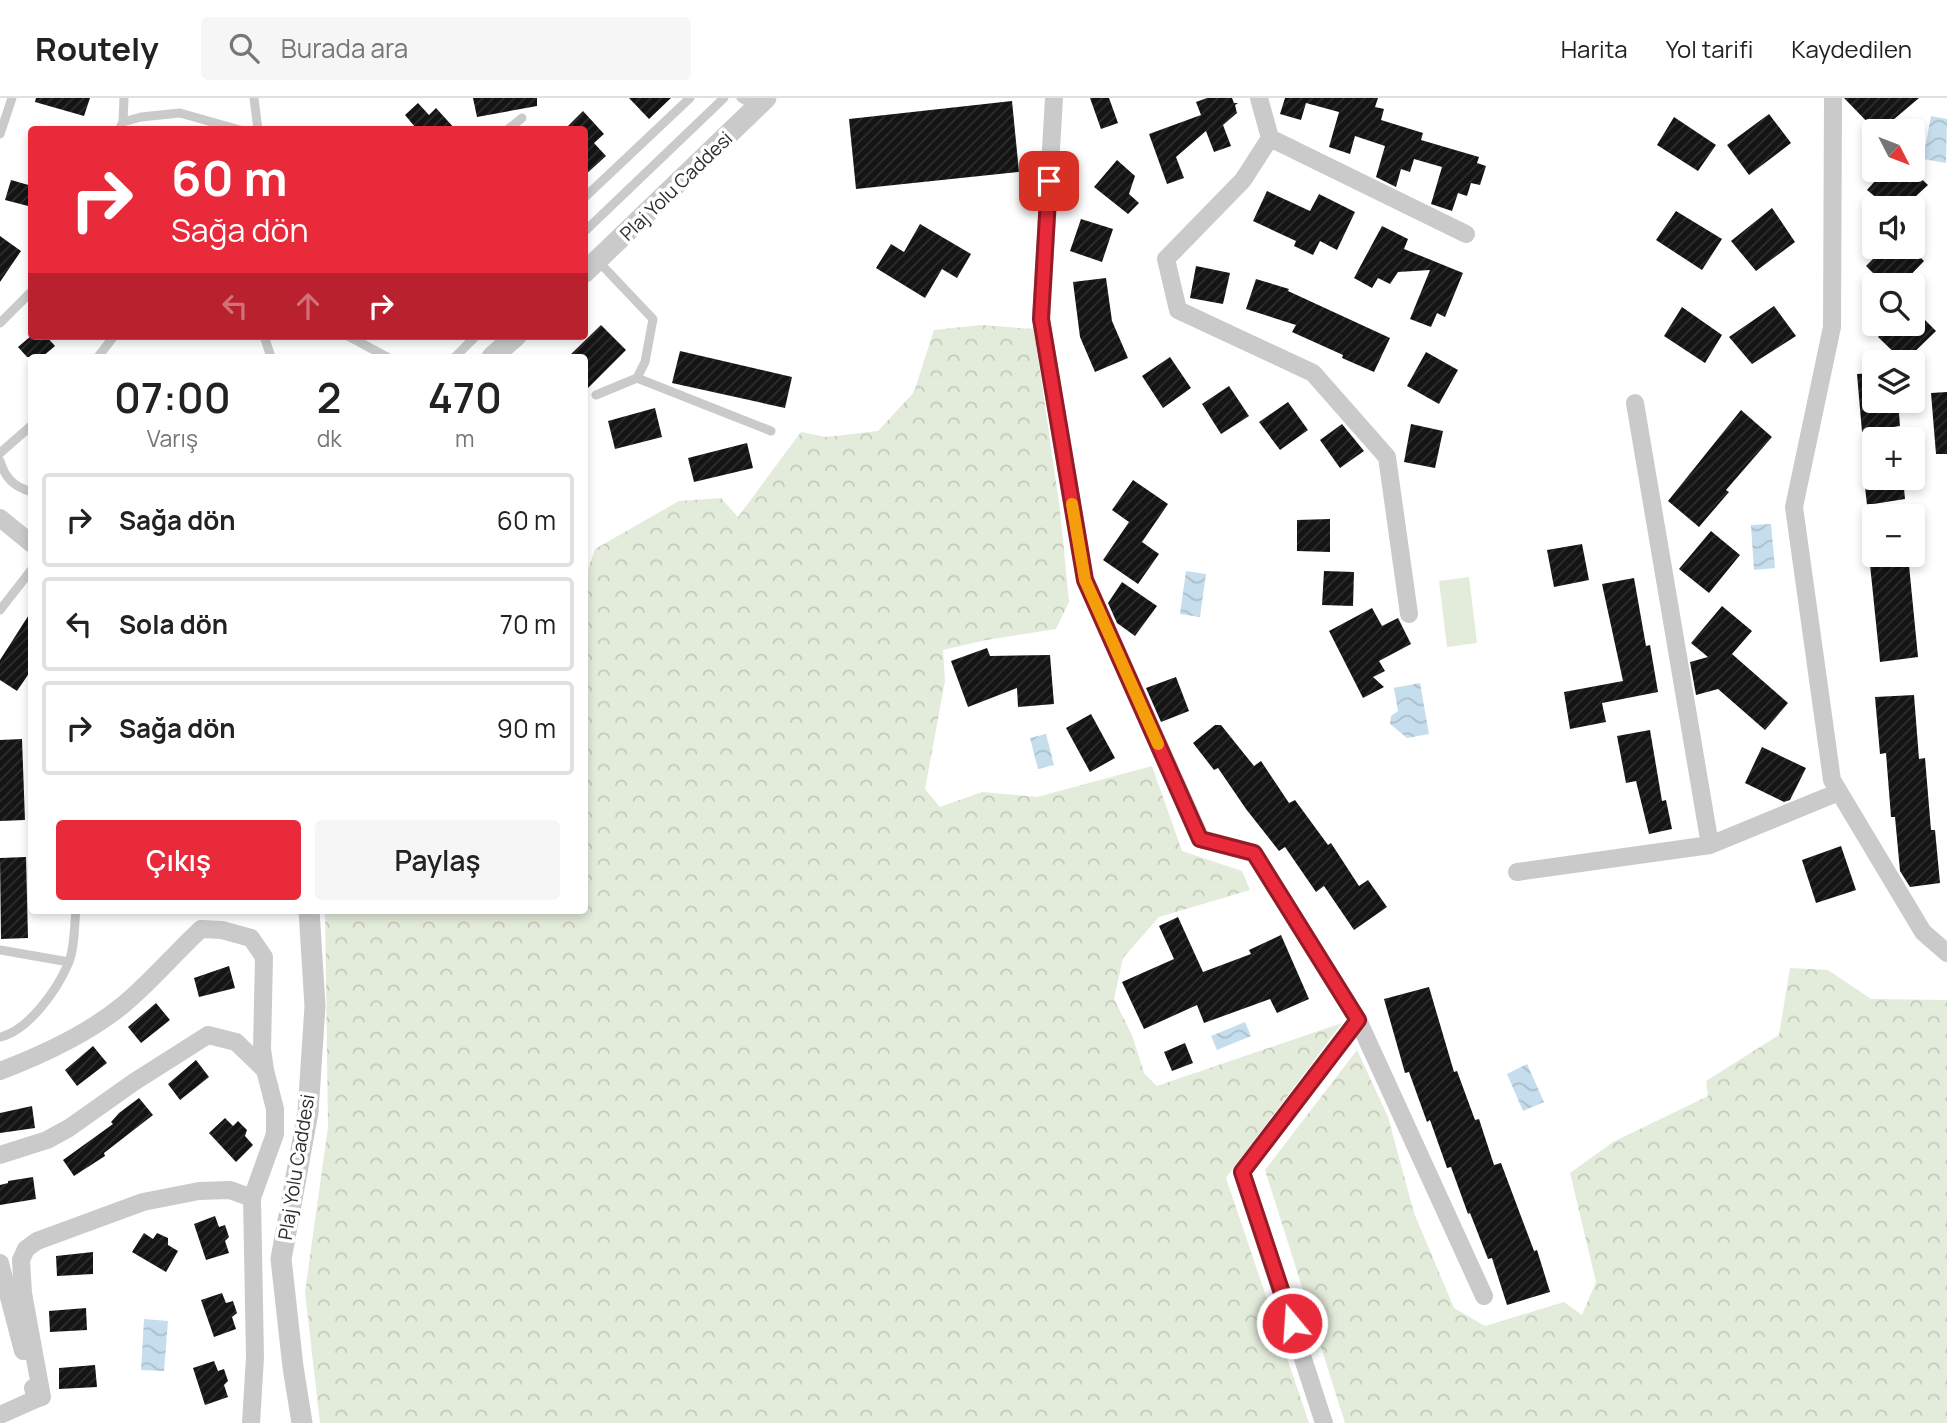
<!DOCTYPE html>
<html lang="tr">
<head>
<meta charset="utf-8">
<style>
  :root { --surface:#fff; --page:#f6f6f6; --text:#222; --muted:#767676; --line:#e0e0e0; --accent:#e92a3a }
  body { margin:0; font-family:Manrope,sans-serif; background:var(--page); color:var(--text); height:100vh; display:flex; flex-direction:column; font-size:26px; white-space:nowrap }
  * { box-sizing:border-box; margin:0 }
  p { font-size:23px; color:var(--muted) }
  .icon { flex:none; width:38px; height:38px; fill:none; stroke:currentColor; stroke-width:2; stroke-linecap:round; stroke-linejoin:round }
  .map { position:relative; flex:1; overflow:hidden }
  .drawer { position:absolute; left:28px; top:256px; width:560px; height:560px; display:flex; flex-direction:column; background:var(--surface); border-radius:7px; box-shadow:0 4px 10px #0003 }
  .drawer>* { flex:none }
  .top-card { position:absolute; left:28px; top:28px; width:560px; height:214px; border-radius:7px; box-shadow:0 4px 10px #0003; background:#e92a3a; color:#fff; overflow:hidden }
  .needle { width:46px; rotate:132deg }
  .buttons { position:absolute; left:1862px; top:21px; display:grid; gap:14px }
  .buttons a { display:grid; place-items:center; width:63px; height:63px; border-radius:7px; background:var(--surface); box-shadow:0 4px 10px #0003; font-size:35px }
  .pin { position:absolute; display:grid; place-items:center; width:60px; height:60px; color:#fff; margin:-30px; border-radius:14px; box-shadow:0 4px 10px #0006 }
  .me { position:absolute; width:77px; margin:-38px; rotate:342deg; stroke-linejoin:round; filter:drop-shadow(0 0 5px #0008) }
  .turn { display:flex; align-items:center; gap:24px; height:147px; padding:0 28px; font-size:32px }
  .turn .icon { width:91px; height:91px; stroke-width:2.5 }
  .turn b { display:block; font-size:49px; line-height:60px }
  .lanes { display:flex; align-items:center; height:66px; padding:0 28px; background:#0003; justify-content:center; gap:35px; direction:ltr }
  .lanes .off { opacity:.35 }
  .eta { display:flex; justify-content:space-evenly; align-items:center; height:119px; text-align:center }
  .eta b { font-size:42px; font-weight:600; line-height:49px }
  .primary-button { display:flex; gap:14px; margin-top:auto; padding:14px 28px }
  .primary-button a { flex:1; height:80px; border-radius:7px; background:var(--accent); color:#fff; font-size:28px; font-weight:600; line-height:80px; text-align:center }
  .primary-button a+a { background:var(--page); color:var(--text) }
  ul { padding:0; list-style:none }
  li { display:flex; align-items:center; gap:21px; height:94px; margin:0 14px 10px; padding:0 14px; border:4px solid var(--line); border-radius:7px }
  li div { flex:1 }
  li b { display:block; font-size:26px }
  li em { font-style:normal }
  header { display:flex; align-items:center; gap:42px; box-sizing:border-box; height:98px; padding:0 35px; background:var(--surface); border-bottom:2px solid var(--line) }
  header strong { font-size:33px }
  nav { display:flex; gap:38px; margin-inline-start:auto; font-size:24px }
  .search { width:490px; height:63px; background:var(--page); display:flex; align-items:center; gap:18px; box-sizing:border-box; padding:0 24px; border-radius:7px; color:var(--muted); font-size:26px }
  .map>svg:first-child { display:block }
  .grass { fill:#e3ebda }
  .forest { fill:url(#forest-crowns) }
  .water { fill:url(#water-waves) }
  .building { fill:url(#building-hatch) }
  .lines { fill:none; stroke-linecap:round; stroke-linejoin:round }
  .service { stroke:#cacaca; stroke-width:9 }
  .minor { stroke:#cacaca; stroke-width:18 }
  .tertiary { stroke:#cacaca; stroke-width:21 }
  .route-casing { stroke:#971b26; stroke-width:18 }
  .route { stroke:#e92a3a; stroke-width:12 }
  .slow { stroke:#f59e0b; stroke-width:12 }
  .labels { text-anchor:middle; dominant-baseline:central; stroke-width:7; stroke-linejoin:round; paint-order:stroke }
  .street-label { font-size:19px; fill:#2d2d2d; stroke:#fff }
</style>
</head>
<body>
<header>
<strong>Routely</strong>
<div class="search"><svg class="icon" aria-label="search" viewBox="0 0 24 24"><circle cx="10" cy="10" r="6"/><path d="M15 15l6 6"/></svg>Burada ara</div>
<nav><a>Harita</a><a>Yol tarifi</a><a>Kaydedilen</a></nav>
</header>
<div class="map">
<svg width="1947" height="1325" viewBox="0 0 1947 1325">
  <defs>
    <pattern id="forest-crowns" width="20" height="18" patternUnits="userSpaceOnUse" patternTransform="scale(1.75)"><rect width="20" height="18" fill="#e3ebda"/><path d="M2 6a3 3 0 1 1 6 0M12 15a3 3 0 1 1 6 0" fill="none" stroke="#c3cabb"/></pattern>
    <pattern id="water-waves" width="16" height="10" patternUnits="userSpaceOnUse" patternTransform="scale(1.75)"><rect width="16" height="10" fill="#c5ddec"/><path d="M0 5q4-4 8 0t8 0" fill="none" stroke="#aabecb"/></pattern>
    <pattern id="building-hatch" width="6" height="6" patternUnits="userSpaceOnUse" patternTransform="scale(1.75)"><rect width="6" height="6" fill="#141414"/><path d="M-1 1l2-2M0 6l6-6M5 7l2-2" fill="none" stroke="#2e2e2e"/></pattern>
  </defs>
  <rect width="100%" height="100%" fill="#fff"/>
  <path class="grass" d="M1469 479 1477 545 1447 549 1439 483Z"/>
  <path class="forest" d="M981 227 1034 231 1060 412 1069 504 1056 531 986 542 943 552 945 583 925 691 940 709 982 694 1037 699 1152 668 1182 753 1242 773 1250 792 1159 819 1123 860 1114 901 1132 937 1144 975 1157 988 1342 925 1226 1080 1309 1325H320L305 1194 328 1029 325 812H584V483L595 451 679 403 721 400 738 419 801 334 826 339 878 333 914 294 934 232Z
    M1790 870 1828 872 1871 901 1947 902V1325H1345L1265 1072 1357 952 1388 1019 1414 1115 1454 1210 1485 1228 1564 1204 1582 1217 1596 1184 1570 1075 1613 1044 1708 998 1706 983 1779 937Z"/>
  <path class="water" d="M1931 18 1947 21 1946 65 1923 61Z
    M1771 426 1775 470 1754 472 1751 427Z
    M1186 473 1206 476 1200 519 1180 516Z
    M1420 585 1429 636 1407 640 1390 626 1391 618 1398 613 1394 590Z
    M1046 636 1054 667 1038 671 1030 640Z
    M1245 924 1251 938 1217 952 1211 938Z
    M1527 966 1544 1004 1523 1013 1507 976Z
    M144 1221 168 1223 164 1273 141 1272Z"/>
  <path class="building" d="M36 0H90L84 18 35 4Z
    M473 0H537V8L477 19Z
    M629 0H671L649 21Z
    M1090 0H1109L1118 25 1101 31Z
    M1207 0H1232L1234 5H1238L1235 7 1237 15 1223 27 1231 48 1214 54 1206 33 1176 59 1184 80 1167 86 1149 36 1201 17 1196 4Z
    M1285 0H1378L1375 9 1384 11 1381 22 1423 35 1421 42 1479 59 1477 65 1486 68 1480 87 1471 85 1467 98 1458 95 1452 113 1431 106 1442 69 1414 61 1410 74 1401 71 1396 89 1376 79 1385 48 1355 38 1350 56 1329 49 1339 14 1306 5 1301 22 1280 16Z
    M1844 0H1919L1880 33H1876Z
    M1012 3 1019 74 856 91 849 21Z
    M418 5 429 17 436 10 456 32H413L415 29 405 17Z
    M583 13 604 36 594 45 606 58 584 78V32H564Z
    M1769 16 1791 45 1749 77 1727 47Z
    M1674 19 1716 47 1698 73 1657 47Z
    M1117 62 1135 78 1129 96 1139 105 1128 116 1094 89Z
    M1885 72H1912L1928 87 1903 110H1889L1867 92Z
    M11 82 32 88V109L5 102Z
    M1267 93 1310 113 1319 96 1355 114 1337 152 1320 143 1313 157 1294 148 1296 143 1253 123Z
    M1772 110 1795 144 1756 173 1731 143Z
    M1676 113 1722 141 1702 172 1656 142Z
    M1081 121 1113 131 1102 164 1070 153Z
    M920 126 971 156 957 180 942 171 925 200 876 170 891 146 904 154Z
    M1382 128 1408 141 1404 151 1463 175 1445 219 1437 215 1431 229 1410 221 1430 172 1398 174 1390 186 1378 180 1372 190 1354 180Z
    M0 138 21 153 0 184Z
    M1885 149H1910L1924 163 1901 187H1885L1866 168Z
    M1196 168 1230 175 1223 206 1190 200Z
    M1106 180 1112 223 1128 260 1095 274 1080 239 1073 184Z
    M1256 181 1289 191 1288 193 1390 240 1374 274 1342 260 1343 257 1292 234 1296 227 1246 211Z
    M1774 208 1796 238 1752 266 1729 239Z
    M1682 209 1722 237 1705 265 1664 238Z
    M1913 210 1936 233 1904 264 1878 239 1891 226H1913Z
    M601 227 626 252 584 294V259H568Z
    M31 238H46L55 248 42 259H27L18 249Z
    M680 253 792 279 785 310 672 285Z
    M1426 254 1458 272 1439 306 1407 288Z
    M1170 259 1191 290 1163 310 1142 278Z
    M1874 275V303H1898L1900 328 1862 334 1857 276Z
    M1229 288 1249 318 1221 336 1202 306Z
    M1947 294V356H1936L1931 295Z
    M1288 304 1308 332 1280 352 1259 324Z
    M655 310 662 339 615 351 608 323Z
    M1741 312 1772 339 1726 392 1729 394 1699 429 1668 403Z
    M1342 326 1364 353 1340 370 1320 342Z
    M1411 326 1443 333 1435 370 1404 364Z
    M747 345 753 370 694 384 688 360Z
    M1864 380H1903L1905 401 1867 407Z
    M1133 382 1168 406 1142 444 1159 456 1138 486 1103 462 1129 424 1112 412Z
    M1330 421V454L1297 453V422Z
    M1711 433 1740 457 1709 495 1679 471Z
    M1582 446 1589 482 1554 489 1547 452Z
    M1869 457H1908L1918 559 1880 564Z
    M1324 473 1354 474 1353 508 1322 507Z
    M1634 480 1646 548 1650 547 1658 594 1602 605 1606 624 1570 631 1564 594 1623 583 1602 486Z
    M1122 484 1157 508 1135 538 1117 525 1108 505Z
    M1722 508 1752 533 1732 556 1788 605 1765 632 1718 591 1696 597 1690 564 1708 559 1691 545Z
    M1372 510 1382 528 1398 520 1411 546 1379 563 1385 573 1373 579 1384 589 1363 600 1329 533Z
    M32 512V571L17 593 0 582V562Z
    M987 550 990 558 1050 557 1054 606 1018 609 1017 590 968 609 951 563Z
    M1176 579 1189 613 1161 624 1146 590Z
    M1914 597 1919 661 1925 660 1931 732H1935L1940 785 1910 789 1900 773 1895 719H1891L1886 655 1880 656 1875 599Z
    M1091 616 1115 660 1090 674 1066 630Z
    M1215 627H1221L1254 668 1261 663 1289 705 1295 702 1328 747 1331 745 1359 788 1368 782 1387 809 1354 832 1324 788 1316 794 1285 749 1279 753 1246 711 1218 670 1214 672 1193 645Z
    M1650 632 1662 703 1666 702 1672 731 1649 736 1636 683 1626 685 1617 638Z
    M22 641 25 722 0 723V642Z
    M1762 649 1806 670 1790 702 1784 704 1745 685Z
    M1841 748 1856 792 1816 805 1802 762Z
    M26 759 28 840 1 841 0 760Z
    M1178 819 1203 874 1251 856 1249 852 1281 837 1309 901 1277 915 1270 901 1204 925 1197 907 1144 931 1122 884 1174 861 1159 828Z
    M229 868 235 890 199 899 194 880Z
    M1429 889 1454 974 1457 973 1475 1022 1479 1021 1494 1067 1501 1065 1534 1153 1537 1152 1550 1194 1507 1207 1492 1160 1488 1161 1470 1115 1468 1116 1451 1069 1447 1070 1430 1022 1427 1024 1409 974 1405 975 1384 901Z
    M156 905 170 922 141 945 128 929Z
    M1185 945 1193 965 1172 973 1164 954Z
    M93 948 107 965 77 988 65 972Z
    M196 962 209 979 180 1002 168 986Z
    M139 1000 153 1017 104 1055 105 1058 74 1078 63 1062 113 1026 111 1024 119 1015Z
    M32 1008 35 1030 0 1035V1015Z
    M225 1020 233 1028 238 1023 247 1032 245 1038 253 1047 236 1064 209 1035Z
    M33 1079 36 1101 0 1107V1087L8 1085V1083Z
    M215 1118 219 1129 225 1127 229 1139 225 1143 229 1155 206 1162 194 1126Z
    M144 1135 153 1141 157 1135 168 1140V1147L178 1153 166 1174 132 1154Z
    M93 1154V1176L57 1178 56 1158Z
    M222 1195 226 1205 233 1203 237 1215 232 1219 236 1231 214 1239 201 1202Z
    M86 1210 87 1232 50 1234 49 1213Z
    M214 1263 218 1273 224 1271 228 1283 224 1287 228 1299 205 1307 193 1270Z
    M95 1267 97 1289 59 1291V1270Z"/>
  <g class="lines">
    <path class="service" d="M254 0 258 32
      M741 0 756 9
      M123 24 124 0
      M119 32 123 24 141 19 180 15 240 32
      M507 32 522 20
      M0 36 12 0
      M584 100 690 0
      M584 134 724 0
      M0 225 32 193
      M264 238 271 259
      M348 238 387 259
      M98 259 114 238
      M455 259 476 238
      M637 280 771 333
      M596 297 637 280 645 264 653 221 598 163
      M0 355 32 327
      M0 363C5 380 14 389 32 394
      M0 512 32 471
      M0 852 69 864
      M0 939C28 933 57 892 68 866 75 851 74 828 76 812"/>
    <path class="minor" d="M1054 0 1041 221 1085 482 1201 741 1254 755 1358 922 1484 1198
      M1259 0 1270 40 1243 82 1166 161 1178 212 1313 275 1387 359 1409 516
      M1833 0 1832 229 1794 409 1832 682 1923 834 1947 855
      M1270 40 1466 136
      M1635 305 1710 747 1839 694
      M0 420 32 446
      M1517 774 1710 747
      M0 973C42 957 89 935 123 907 151 884 175 855 201 831L222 832 251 840 264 859 262 951 265 972 275 1011V1036L252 1100
      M0 1057 47 1042 69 1030 134 984 208 937 236 944 265 972
      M0 1165 23 1253
      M36 1301 42 1299 23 1195 21 1162 26 1151 37 1143 143 1104 199 1093 230 1092 252 1100 255 1259 251 1325
      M0 1317 36 1301 33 1290
      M1324 1325 1242 1074 1358 922"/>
    <path class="tertiary" d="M584 175 766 0
      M492 259 516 238
      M302 1325 293 1269 281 1161 308 1014 315 908 309 812"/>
  </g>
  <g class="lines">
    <defs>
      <path id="route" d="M1049 83 1041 221 1085 482 1200 741 1254 755 1358 922 1242 1074 1292 1225"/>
    </defs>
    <use href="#route" class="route-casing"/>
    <use href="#route" class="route"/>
    <path class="slow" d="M1072 406 1085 482 1158 646"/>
  </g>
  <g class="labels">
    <g class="street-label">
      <text transform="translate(676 88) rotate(-44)">Plaj Yolu Caddesi</text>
      <text transform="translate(296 1069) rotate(-81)">Plaj Yolu Caddesi</text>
    </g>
  </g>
</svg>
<div class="buttons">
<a><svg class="needle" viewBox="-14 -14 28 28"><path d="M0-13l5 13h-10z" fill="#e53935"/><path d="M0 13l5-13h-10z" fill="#767676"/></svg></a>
<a><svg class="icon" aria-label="sound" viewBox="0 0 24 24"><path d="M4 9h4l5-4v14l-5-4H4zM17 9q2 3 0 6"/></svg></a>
<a><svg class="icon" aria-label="search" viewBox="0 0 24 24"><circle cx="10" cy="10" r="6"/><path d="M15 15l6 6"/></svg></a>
<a><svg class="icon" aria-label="layers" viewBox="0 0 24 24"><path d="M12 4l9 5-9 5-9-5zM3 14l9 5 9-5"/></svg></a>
<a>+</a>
<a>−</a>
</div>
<div class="pin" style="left:1049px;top:83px;background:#d93025"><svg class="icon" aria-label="arrive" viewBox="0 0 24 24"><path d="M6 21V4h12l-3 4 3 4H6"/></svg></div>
<svg class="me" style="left:1292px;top:1225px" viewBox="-20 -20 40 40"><circle r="17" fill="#e92a3a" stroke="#fff" stroke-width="3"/><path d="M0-11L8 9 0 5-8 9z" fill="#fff"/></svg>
<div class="top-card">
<div class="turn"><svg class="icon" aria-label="right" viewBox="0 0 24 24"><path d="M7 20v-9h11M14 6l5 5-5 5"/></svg><div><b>60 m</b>Sağa dön</div></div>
<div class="lanes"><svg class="icon off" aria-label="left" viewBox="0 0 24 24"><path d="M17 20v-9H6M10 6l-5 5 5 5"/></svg><svg class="icon off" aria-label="ahead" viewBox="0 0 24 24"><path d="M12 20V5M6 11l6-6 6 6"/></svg><svg class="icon" aria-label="right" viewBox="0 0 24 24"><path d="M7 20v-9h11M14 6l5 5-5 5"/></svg></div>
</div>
<section class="drawer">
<div class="eta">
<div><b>07:00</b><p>Varış</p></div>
<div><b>2</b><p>dk</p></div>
<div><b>470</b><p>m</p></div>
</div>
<ul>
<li><svg class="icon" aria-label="right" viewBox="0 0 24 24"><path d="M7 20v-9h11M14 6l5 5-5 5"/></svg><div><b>Sağa dön</b></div><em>60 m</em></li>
<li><svg class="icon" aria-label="left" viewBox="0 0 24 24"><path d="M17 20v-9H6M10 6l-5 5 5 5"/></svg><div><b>Sola dön</b></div><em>70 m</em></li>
<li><svg class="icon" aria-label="right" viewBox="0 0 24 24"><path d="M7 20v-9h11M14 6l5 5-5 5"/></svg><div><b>Sağa dön</b></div><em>90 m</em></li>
</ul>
<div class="primary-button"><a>Çıkış</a><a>Paylaş</a></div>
</section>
</div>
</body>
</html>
